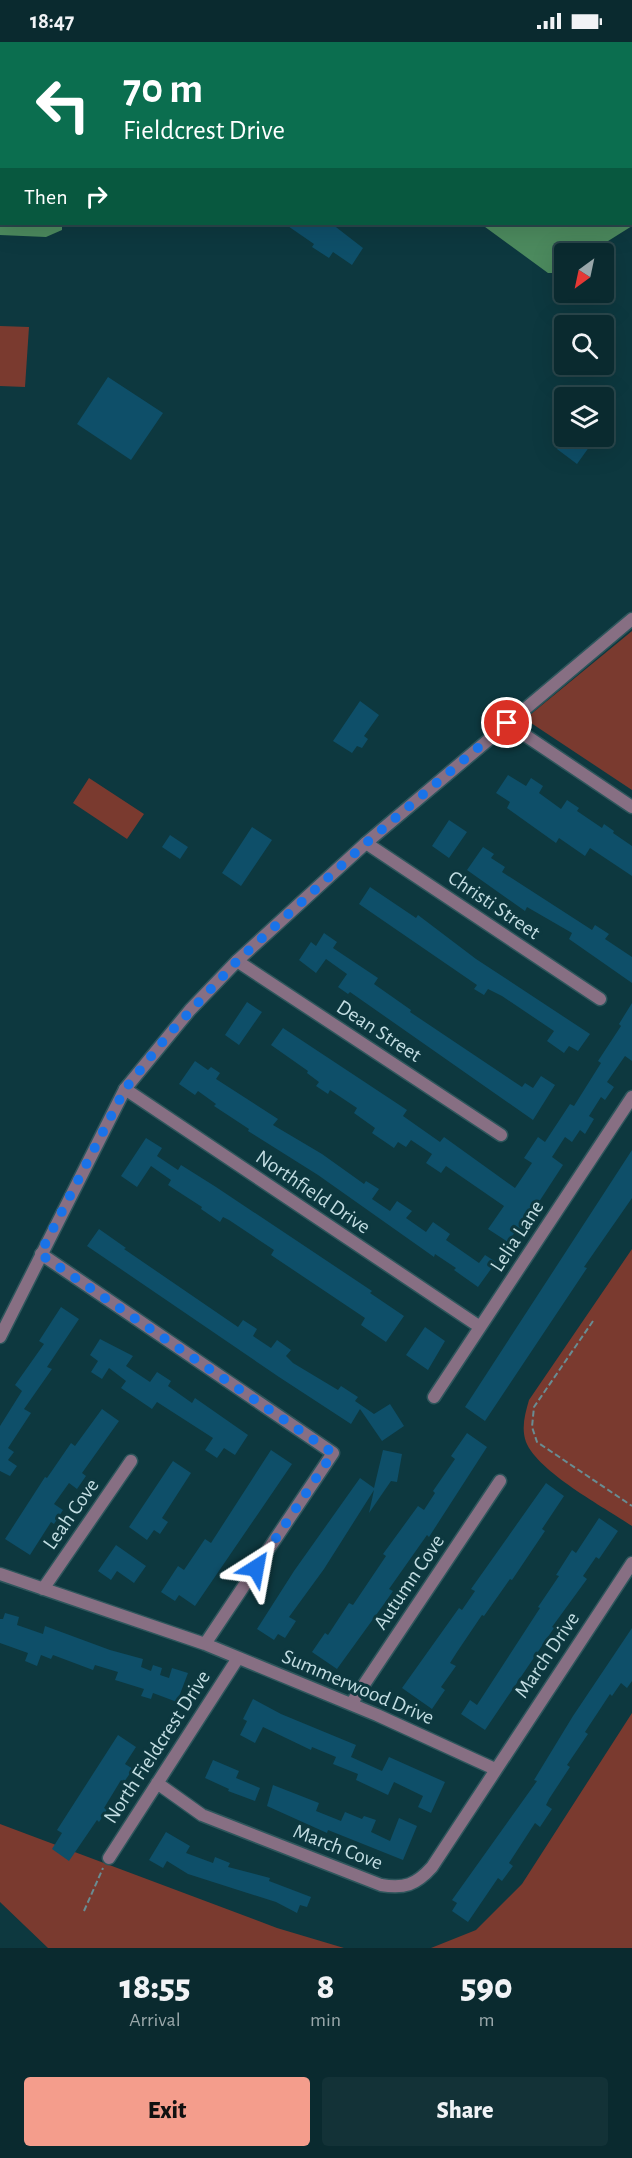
<!DOCTYPE html>
<html lang="en">
<head>
<meta charset="utf-8">
<style>
  :root { --surface:#0a2a2f; --page:#133237; --text:#f1f3f6; --muted:#99a7aa; --line:#2a464b; --accent:#f49d8c }
  body { margin:0; font-family:"Alegreya Sans",sans-serif; background:var(--page); color:var(--text); height:100vh; display:flex; flex-direction:column; font-size:22px; white-space:nowrap }
  * { box-sizing:border-box; margin:0 }
  p { font-size:20px; color:var(--muted) }
  .icon { flex:none; width:33px; height:33px; fill:none; stroke:currentColor; stroke-width:2; stroke-linecap:round; stroke-linejoin:round }
  .map { position:relative; height:1906px; overflow:hidden }
  .side { display:flex; flex-direction:column; background:var(--surface); flex:1 }
  .side>* { flex:none }
  .hud { position:absolute; left:0px; top:0px; width:633px; height:183px; box-shadow:0 6px 24px #0002,0 0 0 2px var(--line); background:#0b6e4f; color:#fff; overflow:hidden }
  .needle { width:39px; rotate:213deg }
  .fabs { position:absolute; left:554px; top:201px; display:grid; gap:12px }
  .fabs a { display:grid; place-items:center; width:60px; height:60px; border-radius:6px; background:var(--surface); box-shadow:0 6px 24px #0002,0 0 0 2px var(--line); font-size:30px }
  .pin { position:absolute; display:grid; place-items:center; width:51px; height:51px; color:#fff; margin:-26px; border:3px solid #fff; border-radius:50%; box-shadow:0 2px 6px #0007 }
  .me { position:absolute; width:66px; margin:-33px; rotate:34deg; stroke-linejoin:round; filter:drop-shadow(0 0 4px #0008) }
  .turn { display:flex; align-items:center; gap:21px; height:126px; padding:0 24px; font-size:27px }
  .turn .icon { width:78px; height:78px; stroke-width:2.5 }
  .turn b { display:block; font-size:42px; line-height:51px }
  .then { display:flex; align-items:center; height:57px; padding:0 24px; background:#0003; gap:12px; font-size:22px }
  .eta { display:flex; justify-content:space-evenly; align-items:center; height:102px; text-align:center }
  .eta b { font-size:36px; font-weight:800; line-height:42px }
  .button { display:flex; gap:12px; margin-top:auto; padding:12px 24px }
  .button a { flex:1; height:69px; border-radius:6px; background:var(--accent); color:#111; font-size:24px; font-weight:800; line-height:69px; text-align:center }
  .button a+a { background:var(--page); color:var(--text) }
  .status { display:flex; justify-content:space-between; align-items:center; height:42px; padding:0 30px; background:var(--surface); direction:ltr }
  .status svg { height:16px; fill:currentColor }
  .map>svg:first-child { display:block }
  .green { fill:#7a3a2f }
  .water { fill:#4c8a5e }
  .building { fill:#0e4f69 }
  .lines { fill:none; stroke-linecap:round; stroke-linejoin:round }
  .minor-casing { stroke:#2e565c; stroke-width:15 }
  .tertiary-casing { stroke:#2e565c; stroke-width:15 }
  .path { stroke:#698c92; stroke-width:2; stroke-dasharray:6 3; stroke-linecap:butt }
  .minor { stroke:#876f83; stroke-width:12 }
  .tertiary { stroke:#876f83; stroke-width:12 }
  .route { stroke:#1a73e8; stroke-width:10; stroke-dasharray:0 18 }
  .labels { text-anchor:middle; dominant-baseline:central; stroke-width:6; stroke-linejoin:round; paint-order:stroke }
  .street-label { font-size:21px; fill:#c2dde2; stroke:#0d383f }
</style>
</head>
<body>
<div class="status"><b>18:47</b><svg viewBox="0 0 49 12"><path d="M0 12V9h3v3zM5 12V6h3v6zM10 12V3h3v9zM15 12V0h3v12zM26 1h20v11H26zM47 4h2v5h-2z"/></svg></div>
<div class="map">
<svg width="632" height="1906" viewBox="0 0 632 1906">
  <rect width="100%" height="100%" fill="#0d383f"/>
  <path class="green" d="M0 284 29 285 25 345 0 344Z
    M632 589V748L525 677Z
    M89 736 144 772 127 797 73 761Z
    M632 1207V1484C604 1465 538 1430 526 1400 521 1386 525 1372 529 1358Z
    M632 1671V1906H431L476 1888 522 1842Z
    M0 1782 277 1886 344 1906H48L0 1860Z"/>
  <path class="water" d="M0 0H249L2 2 1 12Z
    M0 110 2 182H62V188L46 195 0 193Z
    M632 168V184L589 211 564 212V228L557 231H548L481 182H632Z"/>
  <path class="building" d="M285 182H332L363 206 352 223 333 210 329 216 312 205 314 202Z
    M108 335 163 371 131 418 77 382Z
    M566 394H597L577 422 557 407Z
    M360 659 379 673 364 694 368 697 362 706 357 704 352 711 333 699Z
    M508 733 526 744 531 736 543 744 539 751 561 767 567 758 579 766 577 769 602 786 604 782 614 789 613 791 632 804V834L590 806 585 814 559 796 556 801 507 766 510 760 496 751Z
    M449 778 467 790 449 816 432 804Z
    M252 785 272 798 241 844 222 831Z
    M170 793 188 805 180 817 162 805Z
    M483 805 494 812 491 816 505 825 502 830 592 888 595 883 609 892 605 897 632 915V941L569 897 572 891 527 865 525 869 467 828Z
    M370 845 416 876 418 873 476 917 590 992 578 1009 569 1004 564 1011 547 999 554 989 502 954 488 947 484 953 474 947 477 943 359 862Z
    M324 891 337 900 333 906 378 936 374 942 411 968 410 970 522 1045 525 1041 533 1046 541 1034 555 1043 533 1078 350 950 348 952 338 945 347 932 326 917 316 931 299 918 311 900 316 904Z
    M247 960 262 970 239 1003 225 993Z
    M632 961V1019L625 1014 607 1040 614 1045 605 1058 601 1055 589 1074 594 1077 585 1092 580 1088 572 1100 565 1095 552 1115 563 1123 518 1192 515 1190 508 1200 488 1187 504 1164 446 1124 441 1131 426 1121 432 1112 411 1098 406 1105 398 1100 394 1106 372 1091 375 1086 354 1071 357 1066 330 1048 328 1052 316 1044 319 1040 307 1031 308 1029 271 1003 283 986 407 1068 403 1074 440 1100 444 1095 515 1146 532 1121 524 1116 538 1095 545 1100 570 1062 574 1064 601 1021 598 1019 621 984 619 982Z
    M195 1019 208 1028 211 1025 220 1031 216 1037 278 1077 273 1083 322 1112 364 1142 366 1139 379 1147 372 1157 390 1169 397 1159 412 1169 406 1176 426 1190 433 1180 450 1192 446 1198 479 1221 485 1213 496 1220 478 1245 454 1228 456 1226 435 1212 434 1215 318 1133 248 1089 249 1087 214 1064 216 1062 198 1049 195 1053 179 1042Z
    M146 1096 162 1106 157 1114 178 1128 181 1123 216 1145 372 1249 370 1251 404 1274 386 1300 361 1283 365 1276 271 1213 274 1208 229 1178 223 1175 220 1180 201 1167 202 1165 168 1143 171 1138 151 1124 137 1145 121 1134Z
    M632 1108V1156L584 1225 587 1226 485 1379 465 1365Z
    M99 1187 126 1206 124 1207 238 1285 243 1278 257 1287 253 1294 271 1306 277 1298 291 1308 286 1314 293 1321 338 1348 341 1344 358 1355 355 1359 374 1372 390 1362 404 1384 382 1399 360 1367 351 1382 279 1335 87 1204Z
    M61 1265 79 1277 47 1325 52 1327 24 1367 31 1371 8 1406 14 1410 8 1418 17 1424 10 1434 0 1429V1384L22 1349 15 1343 44 1302 39 1299Z
    M425 1285 445 1299 428 1328 406 1313Z
    M100 1297 133 1314 126 1324 150 1340 157 1330 171 1339 168 1344 192 1361 195 1356 248 1393 235 1413 224 1406 217 1416 205 1408 213 1396 157 1360 152 1367 121 1346 126 1339 109 1326 102 1337 91 1330 98 1319 90 1313Z
    M102 1367 119 1379 82 1431 86 1434 77 1447 69 1441 54 1462 63 1468 54 1482 51 1480 30 1513 5 1497 45 1435 47 1436 71 1401 75 1404Z
    M467 1391 487 1405 429 1495 427 1493 389 1547 393 1549 384 1562 337 1627 312 1610 325 1591 328 1593 349 1561 353 1563 386 1514 383 1512 418 1464 424 1468 435 1451 433 1449 455 1417 451 1414Z
    M271 1408 292 1422 195 1564 179 1553 175 1559 161 1550 178 1524 184 1528 205 1497 211 1501Z
    M383 1408 402 1412 397 1440 391 1439 369 1471 374 1448 324 1527 289 1575 296 1579 285 1596 278 1592 274 1598 257 1587 294 1529 360 1436 374 1446Z
    M173 1419 191 1431 162 1476 168 1480 160 1492 154 1488 147 1498 129 1485Z
    M546 1441 564 1454 542 1487 545 1489 512 1538 510 1537 484 1574 482 1573 457 1610 450 1621 456 1624 441 1645 445 1648 432 1667 402 1646 459 1566 462 1568 475 1549 471 1547Z
    M599 1476 618 1489 599 1517 596 1515 583 1534 587 1537 552 1585 554 1586 485 1688 461 1672 470 1658 477 1663 540 1566 538 1565 559 1534 556 1533 572 1508 576 1511Z
    M116 1503 146 1524 134 1541 117 1529 111 1538 98 1529Z
    M5 1571 19 1575 17 1583 43 1592 45 1584 110 1608 143 1617 141 1625 151 1629 153 1623 162 1626 160 1633 169 1636 172 1626 188 1631 177 1660 153 1651 151 1657 141 1654 144 1647 115 1638 118 1630 95 1623 93 1628 53 1613 51 1617 41 1613 37 1624 25 1619 28 1611 0 1601V1577H3Z
    M632 1586V1639L627 1646 621 1641 612 1654 610 1652 585 1690 588 1692 567 1723 570 1725 549 1757 546 1763 552 1767 540 1785 535 1781 509 1821 513 1824 502 1839 498 1836 468 1880 452 1869 457 1861 452 1858 537 1739 534 1738 573 1674Z
    M253 1657 281 1672 356 1703 351 1715 382 1729 389 1715 445 1740 431 1771 418 1765 423 1754 394 1740 388 1753 356 1738 358 1732 333 1722 336 1715 312 1705 311 1708 263 1685 255 1701 240 1693 247 1679 243 1677Z
    M118 1693 136 1705 125 1722 133 1727 124 1740 121 1738 104 1766 107 1768 99 1780 97 1778 69 1819 52 1807 62 1791 57 1788Z
    M213 1718 239 1729 236 1736 260 1746 255 1759 228 1749 229 1747 205 1736Z
    M273 1743 319 1761 316 1769 341 1779 345 1770 362 1777 364 1774 376 1778 371 1790 390 1799 399 1776 417 1784 403 1818 328 1788 327 1791 267 1764Z
    M166 1790 190 1804 186 1811 213 1821 215 1815 230 1821 228 1825 270 1836 269 1839 311 1855 307 1865 300 1863 297 1871 276 1860 188 1832 167 1819 163 1826 149 1818Z"/>
  <g class="lines">
    <defs>
      <path id="minor" d="M507 681 632 765
        M366 801 600 957
        M237 919 501 1093
        M125 1047 480 1285
        M41 1212 333 1411 205 1602
        M434 1355 632 1055
        M0 1532 205 1602 377 1673 495 1727
        M43 1547 131 1419
        M351 1662 500 1439
        M157 1741 202 1773 381 1843C404 1847 416 1843 432 1825L632 1521
        M109 1816 238 1616"/>
      <path id="tertiary" d="M0 1295 125 1047 190 968 237 919 366 801 632 577"/>
    </defs>
    <use href="#minor" class="minor-casing"/>
    <use href="#tertiary" class="tertiary-casing"/>
    <path class="path" d="M428 0 431 2
      M632 149V150
      M593 1279 534 1365 532 1385 537 1400 632 1464
      M84 1869 103 1826"/>
    <use href="#minor" class="minor"/>
    <use href="#tertiary" class="tertiary"/>
  </g>
  <g class="lines">
    <path class="route" d="M256 1526 333 1411 40 1212 125 1047 168 993 237 919 366 801 507 681"/>
  </g>
  <g class="labels">
    <g class="street-label">
      <text transform="translate(494 863) rotate(34)">Christi Street</text>
      <text transform="translate(379 989) rotate(33)">Dean Street</text>
      <text transform="translate(313 1150) rotate(34)">Northfield Drive</text>
      <text transform="translate(517 1194) rotate(-57)">Lelia Lane</text>
      <text transform="translate(71 1472) rotate(-55)">Leah Cove</text>
      <text transform="translate(409 1540) rotate(-56)">Autumn Cove</text>
      <text transform="translate(547 1613) rotate(-56)">March Drive</text>
      <text transform="translate(358 1645) rotate(23)">Summerwood Drive</text>
      <text transform="translate(157 1705) rotate(-57)">North Fieldcrest Drive</text>
      <text transform="translate(338 1805) rotate(21)">March Cove</text>
    </g>
  </g>
</svg>
<div class="fabs">
<a><svg class="needle" viewBox="-14 -14 28 28"><path d="M0-13l5 13h-10z" fill="#e53935"/><path d="M0 13l5-13h-10z" fill="#99a7aa"/></svg></a>
<a><svg class="icon" aria-label="search" viewBox="0 0 24 24"><circle cx="10" cy="10" r="6"/><path d="M15 15l6 6"/></svg></a>
<a><svg class="icon" aria-label="layers" viewBox="0 0 24 24"><path d="M12 4l9 5-9 5-9-5zM3 14l9 5 9-5"/></svg></a>
</div>
<div class="pin" style="left:507px;top:681px;background:#d93025"><svg class="icon" aria-label="arrive" viewBox="0 0 24 24"><path d="M6 21V4h12l-3 4 3 4H6"/></svg></div>
<svg class="me" style="left:256px;top:1526px" viewBox="-20 -20 40 40"><path d="M0-17L14 15 0 8-14 15z" fill="#1a73e8" stroke="#fff" stroke-width="4"/></svg>
<div class="hud">
<div class="turn"><svg class="icon" aria-label="left" viewBox="0 0 24 24"><path d="M17 20v-9H6M10 6l-5 5 5 5"/></svg><div><b>70 m</b>Fieldcrest Drive</div></div>
<div class="then">Then<svg class="icon" aria-label="right" viewBox="0 0 24 24"><path d="M7 20v-9h11M14 6l5 5-5 5"/></svg></div>
</div>
</div>
<section class="side">
<div class="eta">
<div><b>18:55</b><p>Arrival</p></div>
<div><b>8</b><p>min</p></div>
<div><b>590</b><p>m</p></div>
</div>
<div class="button"><a>Exit</a><a>Share</a></div>
</section>
</body>
</html>
